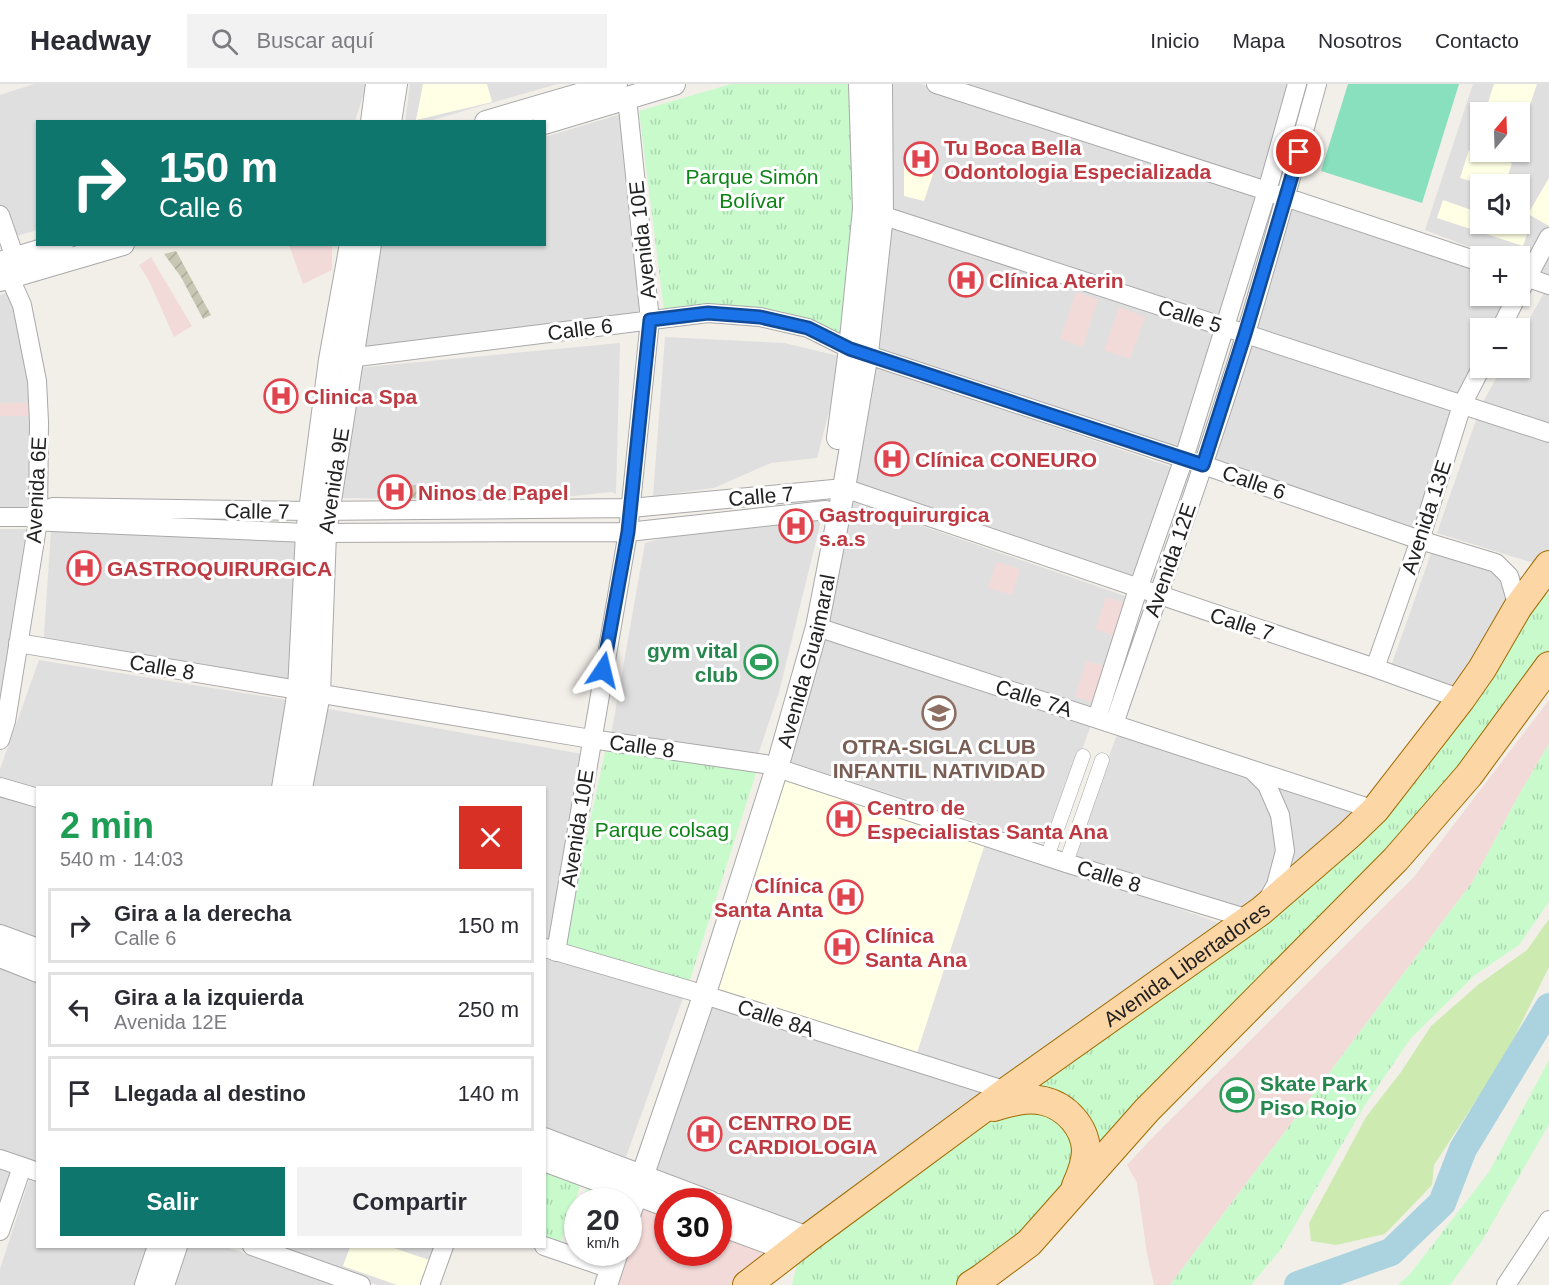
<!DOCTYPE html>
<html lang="es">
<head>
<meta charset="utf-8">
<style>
  :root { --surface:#fff; --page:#f2f2f3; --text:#2b2b33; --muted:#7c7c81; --line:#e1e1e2; --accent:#0f766e }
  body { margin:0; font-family:Helvetica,sans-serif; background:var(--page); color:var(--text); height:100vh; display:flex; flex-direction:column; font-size:22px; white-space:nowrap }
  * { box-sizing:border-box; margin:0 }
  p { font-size:20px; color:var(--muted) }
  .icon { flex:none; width:33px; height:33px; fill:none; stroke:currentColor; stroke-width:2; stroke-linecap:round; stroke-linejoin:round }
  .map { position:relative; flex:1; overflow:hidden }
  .sheet { position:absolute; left:36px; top:702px; width:510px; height:462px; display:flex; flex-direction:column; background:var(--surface); border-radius:0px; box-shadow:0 2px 4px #0004 }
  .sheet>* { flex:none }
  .hud { position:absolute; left:36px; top:36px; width:510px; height:126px; border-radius:0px; box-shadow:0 2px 4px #0004; background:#0f766e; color:#fff; overflow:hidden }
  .needle { width:39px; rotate:19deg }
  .fabs { position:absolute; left:1470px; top:18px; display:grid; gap:12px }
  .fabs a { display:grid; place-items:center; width:60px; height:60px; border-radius:0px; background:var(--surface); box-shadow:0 2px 4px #0004; font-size:30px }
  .speed { position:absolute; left:564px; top:1104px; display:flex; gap:12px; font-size:30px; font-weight:700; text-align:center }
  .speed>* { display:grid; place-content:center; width:78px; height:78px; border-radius:50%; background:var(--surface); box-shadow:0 2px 4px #0004; line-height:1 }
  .speed small { font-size:15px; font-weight:400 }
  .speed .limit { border:9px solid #d22; background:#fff; color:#111 }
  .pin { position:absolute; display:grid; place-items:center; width:51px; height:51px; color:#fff; margin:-26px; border:3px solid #fff; border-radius:50%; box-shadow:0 2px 6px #0007 }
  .me { position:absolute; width:66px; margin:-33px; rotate:10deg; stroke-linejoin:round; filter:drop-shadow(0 0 4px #0008) }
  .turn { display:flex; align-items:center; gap:21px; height:126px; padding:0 24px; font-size:27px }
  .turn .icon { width:78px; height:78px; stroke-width:2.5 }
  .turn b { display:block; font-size:42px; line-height:51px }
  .round { display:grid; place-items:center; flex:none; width:63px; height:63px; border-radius:0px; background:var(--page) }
  .overview { display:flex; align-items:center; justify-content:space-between; height:102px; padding:0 24px }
  h1 { font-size:36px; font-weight:800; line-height:45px; color:#1e9e55 }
  .action { display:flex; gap:12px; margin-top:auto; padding:12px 24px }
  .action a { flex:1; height:69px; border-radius:0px; background:var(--accent); color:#fff; font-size:24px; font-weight:800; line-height:69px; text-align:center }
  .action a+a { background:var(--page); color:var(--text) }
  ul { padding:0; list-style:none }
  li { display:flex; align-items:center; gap:18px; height:75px; margin:0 12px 9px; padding:0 12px; border:3px solid var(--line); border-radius:0px }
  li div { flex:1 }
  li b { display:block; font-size:22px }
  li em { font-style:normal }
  header { display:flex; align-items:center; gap:36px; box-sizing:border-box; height:84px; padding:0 30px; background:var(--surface); border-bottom:2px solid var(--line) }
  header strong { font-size:28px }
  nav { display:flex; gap:33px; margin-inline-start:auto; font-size:21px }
  .search { width:420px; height:54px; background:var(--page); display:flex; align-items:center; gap:15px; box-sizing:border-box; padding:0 21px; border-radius:0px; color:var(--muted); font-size:22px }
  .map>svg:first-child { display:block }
  .residential { fill:#e0dfdf; fill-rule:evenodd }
  .commercial { fill:#f2dad9 }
  .education { fill:#ffffe5 }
  .construction { fill:url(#construction-furrows) }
  .grass { fill:#cdebb0 }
  .park { fill:url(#park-tufts) }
  .pitch { fill:#88e0be }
  .parking { fill:#e2e2e2 }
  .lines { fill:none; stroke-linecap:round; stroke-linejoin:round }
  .river { stroke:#aad3df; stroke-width:28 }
  .pedestrian-casing { stroke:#a9a9a9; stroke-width:15 }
  .minor-casing { stroke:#a9a9a9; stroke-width:20 }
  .tertiary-casing { stroke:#a9a9a9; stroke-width:24 }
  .primary-casing { stroke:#a06b00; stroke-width:30 }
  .pedestrian { stroke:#fff; stroke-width:14 }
  .minor { stroke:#fff; stroke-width:18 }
  .tertiary { stroke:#fff; stroke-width:22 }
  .primary { stroke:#fcd6a4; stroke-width:28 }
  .route-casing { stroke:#114b97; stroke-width:15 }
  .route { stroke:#1a73e8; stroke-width:10 }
  .labels { text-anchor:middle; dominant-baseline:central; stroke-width:6; stroke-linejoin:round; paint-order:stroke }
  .health-label { font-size:21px; font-weight:bold; fill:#be3a42; stroke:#fff; text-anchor:start }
  .park-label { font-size:21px; fill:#0c8416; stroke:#fff }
  .street-label { font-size:21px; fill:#222; stroke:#fff }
  .leisure-label { font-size:21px; font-weight:bold; fill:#27864d; stroke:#fff; text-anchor:end }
  .education-label { font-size:21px; font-weight:bold; fill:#785e54; stroke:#fff }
</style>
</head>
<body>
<header>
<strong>Headway</strong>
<div class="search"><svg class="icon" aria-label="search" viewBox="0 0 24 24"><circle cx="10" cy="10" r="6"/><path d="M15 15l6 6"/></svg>Buscar aquí</div>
<nav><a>Inicio</a><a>Mapa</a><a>Nosotros</a><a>Contacto</a></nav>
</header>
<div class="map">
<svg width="1549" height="1201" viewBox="0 0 1549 1201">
  <defs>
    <pattern id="construction-furrows" width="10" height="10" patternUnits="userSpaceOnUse" patternTransform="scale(1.5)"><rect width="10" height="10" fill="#c7c7b4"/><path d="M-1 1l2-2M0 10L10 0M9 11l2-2" fill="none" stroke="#abab9a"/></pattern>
    <pattern id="park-tufts" width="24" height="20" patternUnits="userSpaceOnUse" patternTransform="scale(1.5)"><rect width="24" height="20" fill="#c8facc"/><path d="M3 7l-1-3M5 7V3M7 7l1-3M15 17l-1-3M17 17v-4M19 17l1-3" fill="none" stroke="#acd6af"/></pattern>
  </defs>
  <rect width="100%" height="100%" fill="#f2efe9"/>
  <path class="residential" d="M34 0H367L355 37 38 38 37 146 10 154 0 126V11Z
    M410 0H557L429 37 405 38Z
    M890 0H921L1260 111 1223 237 890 125Z
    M953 0H1294L1264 99Z
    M1473 0H1549V197L1520 186 1524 179H1520V172H1493L1425 146ZM1480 28H1520V68H1480ZM1480 100H1520V140H1480Z
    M621 30 644 211 638 228 383 270 358 273 379 161 544 160 545 53Z
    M1290 122 1480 188V212H1520V201L1533 206 1511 244H1480V284L1470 319 1252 247Z
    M890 137 1219 249 1184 368 873 267Z
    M12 207 37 332 27 426H0V211Z
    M1544 209 1549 210V346L1480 323 1502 284H1520V251Z
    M665 253 784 259 843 273 817 374 771 379 714 404 653 412Z
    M1248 257 1465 330 1426 450 1208 380Z
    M620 259 616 410 611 408 525 417 338 414 355 284Z
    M872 281 1177 385 1138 501 856 400Z
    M1477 333 1549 360V472L1543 482 1437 449Z
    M826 416 779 608 758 671 610 657 645 459 713 440Z
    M850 417 1134 515 1097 626 826 539Z
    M0 445H40L14 562 0 614Z
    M51 447 299 458V607L43 566Z
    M1433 464 1514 487 1523 494 1463 610 1391 582Z
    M821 551 1091 641 1048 761 785 676Z
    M39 576 300 618 282 703 38 704 37 706 0 695V685Z
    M323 624 588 671 555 859 545 856 544 704H312Z
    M1118 648 1224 687 1249 690 1276 729 1279 781 1250 831 1071 773Z
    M1273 698 1363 728 1283 801Z
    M0 706 37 718V856L0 842Z
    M544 872 683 914 626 1073 545 1043Z
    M0 878 37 892V1081L0 1069Z
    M702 918 995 1009 816 1144 651 1083Z
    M0 1084 15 1090 0 1137Z
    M29 1096 37 1099 38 1162 157 1163 144 1201H0V1185Z
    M180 1162 226 1163 338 1201H167Z
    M267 1163H446L431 1201H378Z"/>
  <path class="commercial" d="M289 161H332V186L303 200Z
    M151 173 192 242 174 253 149 197 139 181Z
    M1076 208 1098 215 1083 263 1060 255Z
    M1119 223 1145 233 1130 275 1104 266Z
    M0 319H30L31 332H0Z
    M997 478 1020 485 1012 511 988 504Z
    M1106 513 1130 521 1120 554 1095 545Z
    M1086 577 1110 584 1099 620 1075 613Z
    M1549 616V660L1520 709 1473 797 1170 1201H1154L1147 1170 1137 1099 1127 1081 1153 1053 1413 794Z
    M639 1114 667 1125 668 1168H718L719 1145 778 1168 734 1201H608L619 1169 628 1168 629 1143Z"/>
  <path class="education" d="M423 0H487L492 18 416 36Z
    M1494 0H1537L1521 47 1520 46V28H1485Z
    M1469 66 1512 79 1505 100H1481L1460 94Z
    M904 82 933 90 924 117 904 112Z
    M1549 94V142L1528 130Z
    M1443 116 1480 129V140H1513L1529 145 1523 162 1437 134Z
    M785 692 986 757 916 972 717 907 772 736Z
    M690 1040 723 1052 720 1061 686 1048Z
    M350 1163H391L432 1177 423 1201H397L343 1182Z"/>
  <path class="construction" d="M176 167 211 231 203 235 181 193 164 170Z
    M397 401H439L445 415 403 414Z"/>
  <path class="grass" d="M1549 835V883L1505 972 1434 1081 1432 1101 1385 1150 1336 1161 1311 1157 1309 1139 1366 1033 1401 988 1431 942 1479 900 1527 866Z"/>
  <path class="park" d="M731 0H854L856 117 839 253 753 231 666 242 639 27Z
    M1543 495 1549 512V576L1468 688 1088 1083 1087 1051 1018 1009 1377 728Z
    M1549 660V818L1519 861 1475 891 1411 954 1363 1024 1281 1165 1251 1201H1170L1473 797 1520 709Z
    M606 664 757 686 688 902 562 865Z
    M1549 976V1040L1482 1157 1450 1201H1398L1410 1190 1489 1088Z
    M1030 1019 1066 1036 1079 1078 1037 1142 959 1201H792L797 1181 993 1032Z
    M544 1077 584 1091 559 1163 545 1158Z
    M590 1094 616 1103 611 1117 582 1118Z
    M577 1130 578 1168 593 1169 591 1174 565 1166Z"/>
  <path class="pitch" d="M1348 0H1459L1422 119 1321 87Z"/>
  <path class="parking" d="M986 757 1225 841 1002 997 916 972Z"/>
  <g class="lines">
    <path class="river" d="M1298 1201 1391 1168 1442 1119 1463 1065 1549 923"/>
    <defs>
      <path id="pedestrian" d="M1047 773 1083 672
        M1066 779 1102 676"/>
      <path id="minor" d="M936 0 1267 107 1480 178
        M869 127 1549 349
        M0 131 15 174
        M1520 191 1549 201
        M1520 207 1549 153
        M1501 244 1517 212
        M341 275 708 229 760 233 808 244 850 265 1203 381 1420 456 1496 479 1509 492 1518 523
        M0 433H28L38 437 52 438 307 449 628 448 826 426
        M28 433 53 423 310 427 631 424 844 404 1375 584 1461 615
        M817 543 1375 726
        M18 559 591 655 765 680 1066 779 1249 835
        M1375 584 1420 456 1462 321 1481 284
        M1097 634 1138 505 1184 374 1267 107 1297 0
        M1114 640C1158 510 1206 380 1246 249 1271 166 1294 83 1317 0
        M0 656 6 637 38 437 39 338 37 297 22 221 5 183
        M1253 687 1267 701 1280 731 1285 767 1276 801 1268 815
        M0 703 38 714
        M545 864 692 907 1007 1007
        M556 868 628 448 650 236 627 14
        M0 1075 38 1088
        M0 1147 22 1083
        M252 1162 361 1201
        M544 1162 599 1181
        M430 1201 444 1162
        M1506 1201 1549 1136"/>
      <g id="tertiary">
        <path d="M372 38 377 0"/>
        <path d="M390 38 396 0"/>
        <path d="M486 38 616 0"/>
        <path d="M544 39 674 0"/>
        <path d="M0 179 62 160"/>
        <path d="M0 196 123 160"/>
        <path d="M838 354 850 265 864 125 860 0"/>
        <path d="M283 704 299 606 307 449 330 276 351 160"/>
        <path id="s1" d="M301 704 319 610 325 449 370 160"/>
        <path d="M0 852 38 866"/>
        <path d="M0 872 38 887"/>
        <path d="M544 1055 710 1118"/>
        <path d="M544 1076 668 1122"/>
        <path d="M718 1121 808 1154"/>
        <path id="s2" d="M628 1134 704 912 777 684 817 543 844 404 867 269 882 131 881 0"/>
        <path d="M718 1140 792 1167"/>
        <path d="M146 1201 159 1162"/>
        <path d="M163 1201 176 1162"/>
        <path d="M606 1201 617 1168"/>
      </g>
      <g id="primary">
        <path d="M994 1023C1010 1018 1027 1013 1044 1017 1066 1022 1085 1043 1086 1066 1086 1079 1081 1091 1076 1102"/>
        <path id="s3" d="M747 1201 808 1154 1007 1007 1261 827 1349 751 1375 726 1461 615 1482 585 1518 523 1549 481"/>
        <path d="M971 1201 982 1194 1029 1159 1147 1026 1396 775 1469 691 1549 582"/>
      </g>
    </defs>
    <use href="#pedestrian" class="pedestrian-casing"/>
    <use href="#minor" class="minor-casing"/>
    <use href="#tertiary" class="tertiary-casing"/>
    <use href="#primary" class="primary-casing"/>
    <use href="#pedestrian" class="pedestrian"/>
    <use href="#minor" class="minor"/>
    <use href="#tertiary" class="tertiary"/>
    <use href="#primary" class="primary"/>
  </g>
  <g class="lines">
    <defs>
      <path id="route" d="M603 586 628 448 650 236 708 229 760 233 808 244 850 265 1203 381 1245 250 1299 68"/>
    </defs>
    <use href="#route" class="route-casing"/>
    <use href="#route" class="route"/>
  </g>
  <defs>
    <symbol id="hospital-ring" viewBox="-11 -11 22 22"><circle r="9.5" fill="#fff" stroke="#e0444e" stroke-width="1.5"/><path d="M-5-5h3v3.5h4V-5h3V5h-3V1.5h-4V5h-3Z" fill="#e0444e"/></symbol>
    <symbol id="stadium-ring" viewBox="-11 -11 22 22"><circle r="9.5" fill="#fff" stroke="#2e9e5b" stroke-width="1.5"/><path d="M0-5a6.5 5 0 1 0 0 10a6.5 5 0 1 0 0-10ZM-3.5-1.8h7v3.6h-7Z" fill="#2e9e5b"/></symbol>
    <symbol id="school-ring" viewBox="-11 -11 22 22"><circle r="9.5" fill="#fff" stroke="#8d6e63" stroke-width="1.5"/><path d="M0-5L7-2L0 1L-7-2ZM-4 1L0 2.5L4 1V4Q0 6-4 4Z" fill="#8d6e63"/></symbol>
  </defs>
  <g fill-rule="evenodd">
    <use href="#hospital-ring" x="902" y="56" width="38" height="38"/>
    <use href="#hospital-ring" x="947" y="177" width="38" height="38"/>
    <use href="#hospital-ring" x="262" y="293" width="38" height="38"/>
    <use href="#hospital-ring" x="873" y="356" width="38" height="38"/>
    <use href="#hospital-ring" x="376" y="389" width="38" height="38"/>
    <use href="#hospital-ring" x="777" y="423" width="38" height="38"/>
    <use href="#hospital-ring" x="65" y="465" width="38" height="38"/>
    <use href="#stadium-ring" x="742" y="559" width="38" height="38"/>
    <use href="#school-ring" x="920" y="610" width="38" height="38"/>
    <use href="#hospital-ring" x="825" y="716" width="38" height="38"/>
    <use href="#hospital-ring" x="827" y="794" width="38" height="38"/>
    <use href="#hospital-ring" x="823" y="844" width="38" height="38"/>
    <use href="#stadium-ring" x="1218" y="992" width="38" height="38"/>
    <use href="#hospital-ring" x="686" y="1031" width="38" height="38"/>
  </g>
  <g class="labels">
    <g class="health-label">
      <text x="944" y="63">Tu Boca Bella<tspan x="944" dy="24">Odontologia Especializada</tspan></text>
      <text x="989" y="196">Clínica Aterin</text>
      <text x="304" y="312">Clinica Spa</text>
      <text x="915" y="375">Clínica CONEURO</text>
      <text x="418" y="408">Ninos de Papel</text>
      <text x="819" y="430">Gastroquirurgica<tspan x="819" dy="24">s.a.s</tspan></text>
      <text x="107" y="484">GASTROQUIRURGICA</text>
      <text x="867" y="723">Centro de<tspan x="867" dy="24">Especialistas Santa Ana</tspan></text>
      <text x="823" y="801" text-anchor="end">Clínica<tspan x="823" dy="24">Santa Anta</tspan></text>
      <text x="865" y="851">Clínica<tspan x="865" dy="24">Santa Ana</tspan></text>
      <text x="728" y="1038">CENTRO DE<tspan x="728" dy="24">CARDIOLOGIA</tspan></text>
    </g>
    <g class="park-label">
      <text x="752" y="92">Parque Simón<tspan x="752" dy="24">Bolívar</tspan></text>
      <text x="662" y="745">Parque colsag</text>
    </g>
    <g class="street-label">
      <text transform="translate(642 156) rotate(-96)">Avenida 10E</text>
      <text transform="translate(1190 232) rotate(18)">Calle 5</text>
      <text transform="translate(580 245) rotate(-7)">Calle 6</text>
      <text stroke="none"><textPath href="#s1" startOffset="310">Avenida 9E</textPath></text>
      <text transform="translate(1254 398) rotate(19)">Calle 6</text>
      <text transform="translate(36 406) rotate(-87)">Avenida 6E</text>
      <text transform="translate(761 412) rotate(-5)">Calle 7</text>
      <text transform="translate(257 427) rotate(1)">Calle 7</text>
      <text transform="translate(1426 433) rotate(-72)">Avenida 13E</text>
      <text transform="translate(1170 476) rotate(-71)">Avenida 12E</text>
      <text transform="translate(1242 540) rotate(18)">Calle 7</text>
      <text stroke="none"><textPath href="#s2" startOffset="585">Avenida Guaimaral</textPath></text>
      <text transform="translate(162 583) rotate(10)">Calle 8</text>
      <text transform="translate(1034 614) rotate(18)">Calle 7A</text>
      <text transform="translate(642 662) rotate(8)">Calle 8</text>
      <text transform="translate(577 744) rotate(-81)">Avenida 10E</text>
      <text transform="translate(1109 792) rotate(17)">Calle 8</text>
      <text stroke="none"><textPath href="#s3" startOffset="544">Avenida Libertadores</textPath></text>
      <text transform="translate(776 934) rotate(18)">Calle 8A</text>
    </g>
    <g class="leisure-label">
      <text x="738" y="566">gym vital<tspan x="738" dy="24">club</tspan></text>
      <text x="1260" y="999" text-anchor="start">Skate Park<tspan x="1260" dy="24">Piso Rojo</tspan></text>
    </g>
    <g class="education-label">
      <text x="939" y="662">OTRA-SIGLA CLUB<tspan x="939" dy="24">INFANTIL NATIVIDAD</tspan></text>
    </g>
  </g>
</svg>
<div class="fabs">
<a><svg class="needle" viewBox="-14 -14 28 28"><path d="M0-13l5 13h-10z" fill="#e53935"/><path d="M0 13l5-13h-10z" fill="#7c7c81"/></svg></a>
<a><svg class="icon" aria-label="sound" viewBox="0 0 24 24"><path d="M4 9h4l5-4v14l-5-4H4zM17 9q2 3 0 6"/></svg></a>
<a>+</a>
<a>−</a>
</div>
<div class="speed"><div>20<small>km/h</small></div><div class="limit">30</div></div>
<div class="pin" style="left:1299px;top:68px;background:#d93025"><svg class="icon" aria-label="arrive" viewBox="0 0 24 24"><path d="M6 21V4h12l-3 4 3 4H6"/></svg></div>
<svg class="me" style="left:603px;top:586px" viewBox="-20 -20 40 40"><path d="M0-17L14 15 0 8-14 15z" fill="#1a73e8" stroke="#fff" stroke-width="4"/></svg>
<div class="hud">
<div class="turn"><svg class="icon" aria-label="right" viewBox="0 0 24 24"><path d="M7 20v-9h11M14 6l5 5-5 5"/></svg><div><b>150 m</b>Calle 6</div></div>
</div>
<section class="sheet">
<div class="overview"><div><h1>2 min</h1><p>540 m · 14:03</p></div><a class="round" style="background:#d93025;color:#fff"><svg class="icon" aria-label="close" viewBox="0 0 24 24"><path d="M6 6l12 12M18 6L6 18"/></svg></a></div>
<ul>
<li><svg class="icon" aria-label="right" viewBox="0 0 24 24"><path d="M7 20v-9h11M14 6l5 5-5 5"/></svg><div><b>Gira a la derecha</b><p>Calle 6</p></div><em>150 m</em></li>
<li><svg class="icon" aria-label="left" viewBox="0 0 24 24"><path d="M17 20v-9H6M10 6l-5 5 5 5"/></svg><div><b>Gira a la izquierda</b><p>Avenida 12E</p></div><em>250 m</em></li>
<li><svg class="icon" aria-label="arrive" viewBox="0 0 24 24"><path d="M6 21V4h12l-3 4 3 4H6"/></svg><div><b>Llegada al destino</b></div><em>140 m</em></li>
</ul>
<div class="action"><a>Salir</a><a>Compartir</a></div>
</section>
</div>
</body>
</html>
